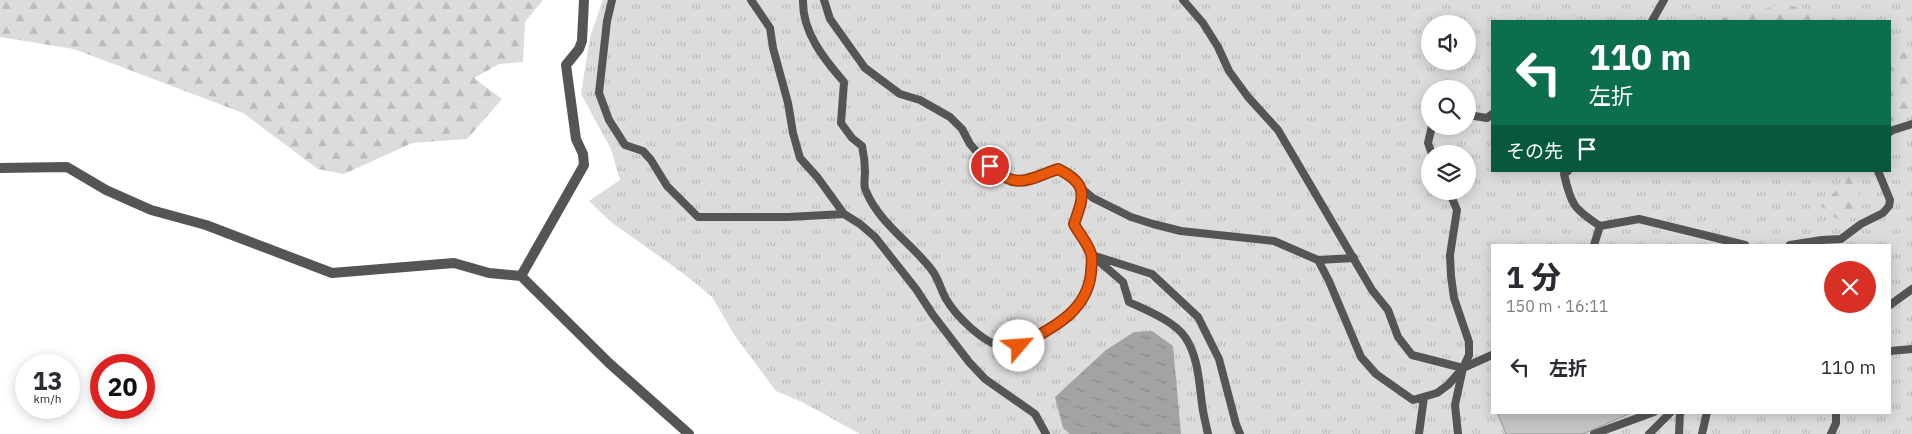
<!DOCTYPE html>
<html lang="ja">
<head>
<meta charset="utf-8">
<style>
  :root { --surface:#fff; --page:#f7f7f7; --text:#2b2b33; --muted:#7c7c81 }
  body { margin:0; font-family:"IBM Plex Sans","Noto Sans JP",sans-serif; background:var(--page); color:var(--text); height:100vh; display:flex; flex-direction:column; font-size:19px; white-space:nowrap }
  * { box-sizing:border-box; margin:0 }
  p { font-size:16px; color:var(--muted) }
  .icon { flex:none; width:28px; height:28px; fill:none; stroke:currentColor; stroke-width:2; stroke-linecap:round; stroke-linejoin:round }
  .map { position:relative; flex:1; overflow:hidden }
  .details { position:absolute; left:1491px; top:244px; width:400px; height:170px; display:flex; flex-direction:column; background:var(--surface); border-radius:0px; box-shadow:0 2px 12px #0003 }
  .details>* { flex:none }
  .top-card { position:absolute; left:1491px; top:20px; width:400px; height:152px; border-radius:0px; box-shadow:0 2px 12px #0003; background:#0b6e4f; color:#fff; overflow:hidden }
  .tools { position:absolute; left:1421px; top:15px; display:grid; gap:10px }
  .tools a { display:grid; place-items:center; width:55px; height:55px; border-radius:50%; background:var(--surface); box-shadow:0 2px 12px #0003; font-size:25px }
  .speed { position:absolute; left:15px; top:354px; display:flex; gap:10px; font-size:25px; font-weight:700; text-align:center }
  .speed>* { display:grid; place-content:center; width:65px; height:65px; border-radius:50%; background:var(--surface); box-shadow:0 2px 12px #0003; line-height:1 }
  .speed small { font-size:12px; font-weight:400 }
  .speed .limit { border:8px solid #d22; background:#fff; color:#111 }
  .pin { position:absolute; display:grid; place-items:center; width:42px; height:42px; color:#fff; margin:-21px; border:2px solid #fff; border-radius:50%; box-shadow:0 1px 5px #0007 }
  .me { position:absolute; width:55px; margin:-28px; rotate:63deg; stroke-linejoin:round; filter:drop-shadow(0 0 4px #0008) }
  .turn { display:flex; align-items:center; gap:18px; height:105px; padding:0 15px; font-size:22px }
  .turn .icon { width:65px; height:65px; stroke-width:2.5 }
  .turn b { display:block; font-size:35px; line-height:42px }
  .then { display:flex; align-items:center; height:48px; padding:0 15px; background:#0003; gap:10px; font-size:19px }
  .round { display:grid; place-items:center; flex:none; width:52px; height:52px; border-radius:26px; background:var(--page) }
  .summary { display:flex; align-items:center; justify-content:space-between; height:85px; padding:0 15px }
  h1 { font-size:30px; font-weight:800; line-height:38px }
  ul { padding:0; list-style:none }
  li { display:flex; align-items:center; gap:15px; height:75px; padding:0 15px }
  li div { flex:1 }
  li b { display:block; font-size:19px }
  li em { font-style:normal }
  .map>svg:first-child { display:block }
  .grass { fill:url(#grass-tufts); fill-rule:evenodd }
  .forest { fill:url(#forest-firs) }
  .water { fill:url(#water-ripples) }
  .building { fill:#c4c4c4; stroke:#999 }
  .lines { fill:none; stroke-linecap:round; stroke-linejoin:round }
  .service { stroke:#555; stroke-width:8 }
  .minor { stroke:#555; stroke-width:10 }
  .route-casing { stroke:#983908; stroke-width:12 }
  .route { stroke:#ea580c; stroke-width:9 }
</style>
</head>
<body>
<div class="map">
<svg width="1912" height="434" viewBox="0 0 1912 434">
  <defs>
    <pattern id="grass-tufts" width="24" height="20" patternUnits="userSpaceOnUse" patternTransform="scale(1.25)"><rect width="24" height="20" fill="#dcdcdc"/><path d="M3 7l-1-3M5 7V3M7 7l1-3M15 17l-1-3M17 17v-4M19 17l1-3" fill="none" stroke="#bbb"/></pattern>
    <pattern id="forest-firs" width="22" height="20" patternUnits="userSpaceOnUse" patternTransform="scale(1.25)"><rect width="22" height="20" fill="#dcdcdc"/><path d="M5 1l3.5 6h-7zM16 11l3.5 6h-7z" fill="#bbb"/></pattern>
    <pattern id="water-ripples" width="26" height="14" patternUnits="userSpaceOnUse" patternTransform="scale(1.25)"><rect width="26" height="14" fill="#a3a3a3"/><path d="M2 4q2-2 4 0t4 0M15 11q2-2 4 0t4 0" fill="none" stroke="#8b8b8b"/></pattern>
  </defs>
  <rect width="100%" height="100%" fill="#fff"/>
  <path class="grass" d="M603 0H1912V434H860L802 402 776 391 735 336 712 297 684 274 611 222 589 201 620 180 611 149 581 94 590 37ZM1492 21H1890V171H1492ZM1430 24H1468V61H1430ZM1430 89H1468V126H1430ZM1430 154H1468V191H1430ZM1492 245H1890V412H1492Z"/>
  <path class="forest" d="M0 0H543L525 22 523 62 499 64 474 78 502 99 467 139 412 143 344 174 318 169 243 113 74 49 0 37Z
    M1781 3 1831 16 1838 21H1713L1729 16 1754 13Z
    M1912 49V107L1907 113 1890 124V56Z
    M1845 171H1864C1861 191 1859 207 1847 224L1826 213 1821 205 1840 187Z"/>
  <path class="water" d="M1152 331 1173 346 1181 434H1070L1063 428 1055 397 1106 350 1134 332Z"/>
  <path class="building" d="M1497 412H1631V413L1583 434H1506Z"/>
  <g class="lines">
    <path class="service" d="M612 0 607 21 599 93 609 120 625 145 643 151 651 160 667 186 698 217H788L844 214 860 224 875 237 916 289 933 315 969 362 985 379 1035 414 1046 434
      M751 0 770 28 773 48 788 103 793 133 800 158 818 178 844 214
      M803 0C802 32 824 59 844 82L841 123 852 138 862 146C864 155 865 164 865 172 865 178 863 186 866 191 879 223 911 243 931 269 938 277 941 290 946 299 956 316 983 343 1003 347 1026 351 1077 315 1086 294 1091 284 1093 268 1092 257 1091 246 1079 233 1074 224L1082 199 1081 188
      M824 0 830 19 865 68 900 94 920 100 950 117 962 129 970 144 982 158 999 174 1012 181H1027L1057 169 1072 176 1081 188 1093 198 1131 217 1153 224 1181 231 1274 241 1318 260 1354 258
      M1183 0 1203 23 1218 47 1229 71 1248 97 1278 130 1372 290 1388 310 1398 337 1412 355 1463 368 1455 405 1458 434
      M1652 21 1664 0
      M1468 115 1487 118 1492 114
      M1432 126 1428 143 1432 154
      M1890 132 1893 130 1912 124
      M1568 171 1564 174C1571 205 1574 209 1600 226
      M1594 245 1600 226 1639 219 1745 245
      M1790 245 1822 240 1841 239 1861 224 1883 213 1889 206 1890 200 1878 171
      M1092 255 1152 274 1198 317 1219 359 1236 424 1240 434
      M1095 258 1123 282 1129 302C1146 310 1174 321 1185 337 1198 356 1199 381 1202 404 1203 414 1206 424 1208 434
      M1318 260 1329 281 1361 357 1376 374 1413 400 1437 393 1448 385 1463 368 1469 355V342L1454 298 1451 276 1450 255 1457 210 1449 191
      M1890 305 1912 289
      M1890 351 1912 349
      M1463 368 1492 355
      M1419 434 1424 397
      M1594 434 1654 412
      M1649 434 1671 412
      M1679 434 1680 412
      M1702 434 1707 412
      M1831 434 1836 423V412"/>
    <path class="minor" d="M0 168 67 167 106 190 151 210 206 225 332 273 454 263 489 273 521 276 609 363 689 434
      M521 276 584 165 583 154 576 139 566 65 579 49 582 41 584 0"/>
  </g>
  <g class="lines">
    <defs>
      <path id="route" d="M990 166C1017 191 1028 179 1058 169 1089 184 1084 196 1074 224 1079 234 1088 243 1091 254 1093 259 1091 267 1091 273 1087 313 1050 329 1019 346"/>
    </defs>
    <use href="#route" class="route-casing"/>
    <use href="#route" class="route"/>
  </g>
</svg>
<div class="tools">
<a><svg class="icon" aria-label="sound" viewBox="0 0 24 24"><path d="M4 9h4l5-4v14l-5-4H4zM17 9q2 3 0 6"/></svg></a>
<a><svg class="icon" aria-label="search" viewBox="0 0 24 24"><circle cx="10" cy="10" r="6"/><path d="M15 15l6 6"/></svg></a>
<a><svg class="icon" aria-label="layers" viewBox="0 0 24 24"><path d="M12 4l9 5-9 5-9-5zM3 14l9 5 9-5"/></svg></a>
</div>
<div class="speed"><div>13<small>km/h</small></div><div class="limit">20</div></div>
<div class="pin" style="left:990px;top:166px;background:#d93025"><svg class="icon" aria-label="arrive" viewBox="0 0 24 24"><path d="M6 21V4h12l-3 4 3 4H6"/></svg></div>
<svg class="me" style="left:1019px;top:346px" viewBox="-20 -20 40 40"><circle r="19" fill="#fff"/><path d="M0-13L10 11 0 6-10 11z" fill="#ea580c"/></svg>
<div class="top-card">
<div class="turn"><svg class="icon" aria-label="left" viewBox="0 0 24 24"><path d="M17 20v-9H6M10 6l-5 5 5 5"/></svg><div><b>110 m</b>左折</div></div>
<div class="then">その先<svg class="icon" aria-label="arrive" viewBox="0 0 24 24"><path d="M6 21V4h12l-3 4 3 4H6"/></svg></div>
</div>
<section class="details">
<div class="summary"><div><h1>1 分</h1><p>150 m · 16:11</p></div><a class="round" style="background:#d93025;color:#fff"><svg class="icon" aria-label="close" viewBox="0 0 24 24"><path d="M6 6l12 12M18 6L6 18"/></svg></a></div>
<ul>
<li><svg class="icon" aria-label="left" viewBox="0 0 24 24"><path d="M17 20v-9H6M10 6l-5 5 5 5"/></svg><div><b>左折</b></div><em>110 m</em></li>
</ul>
</section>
</div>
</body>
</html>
